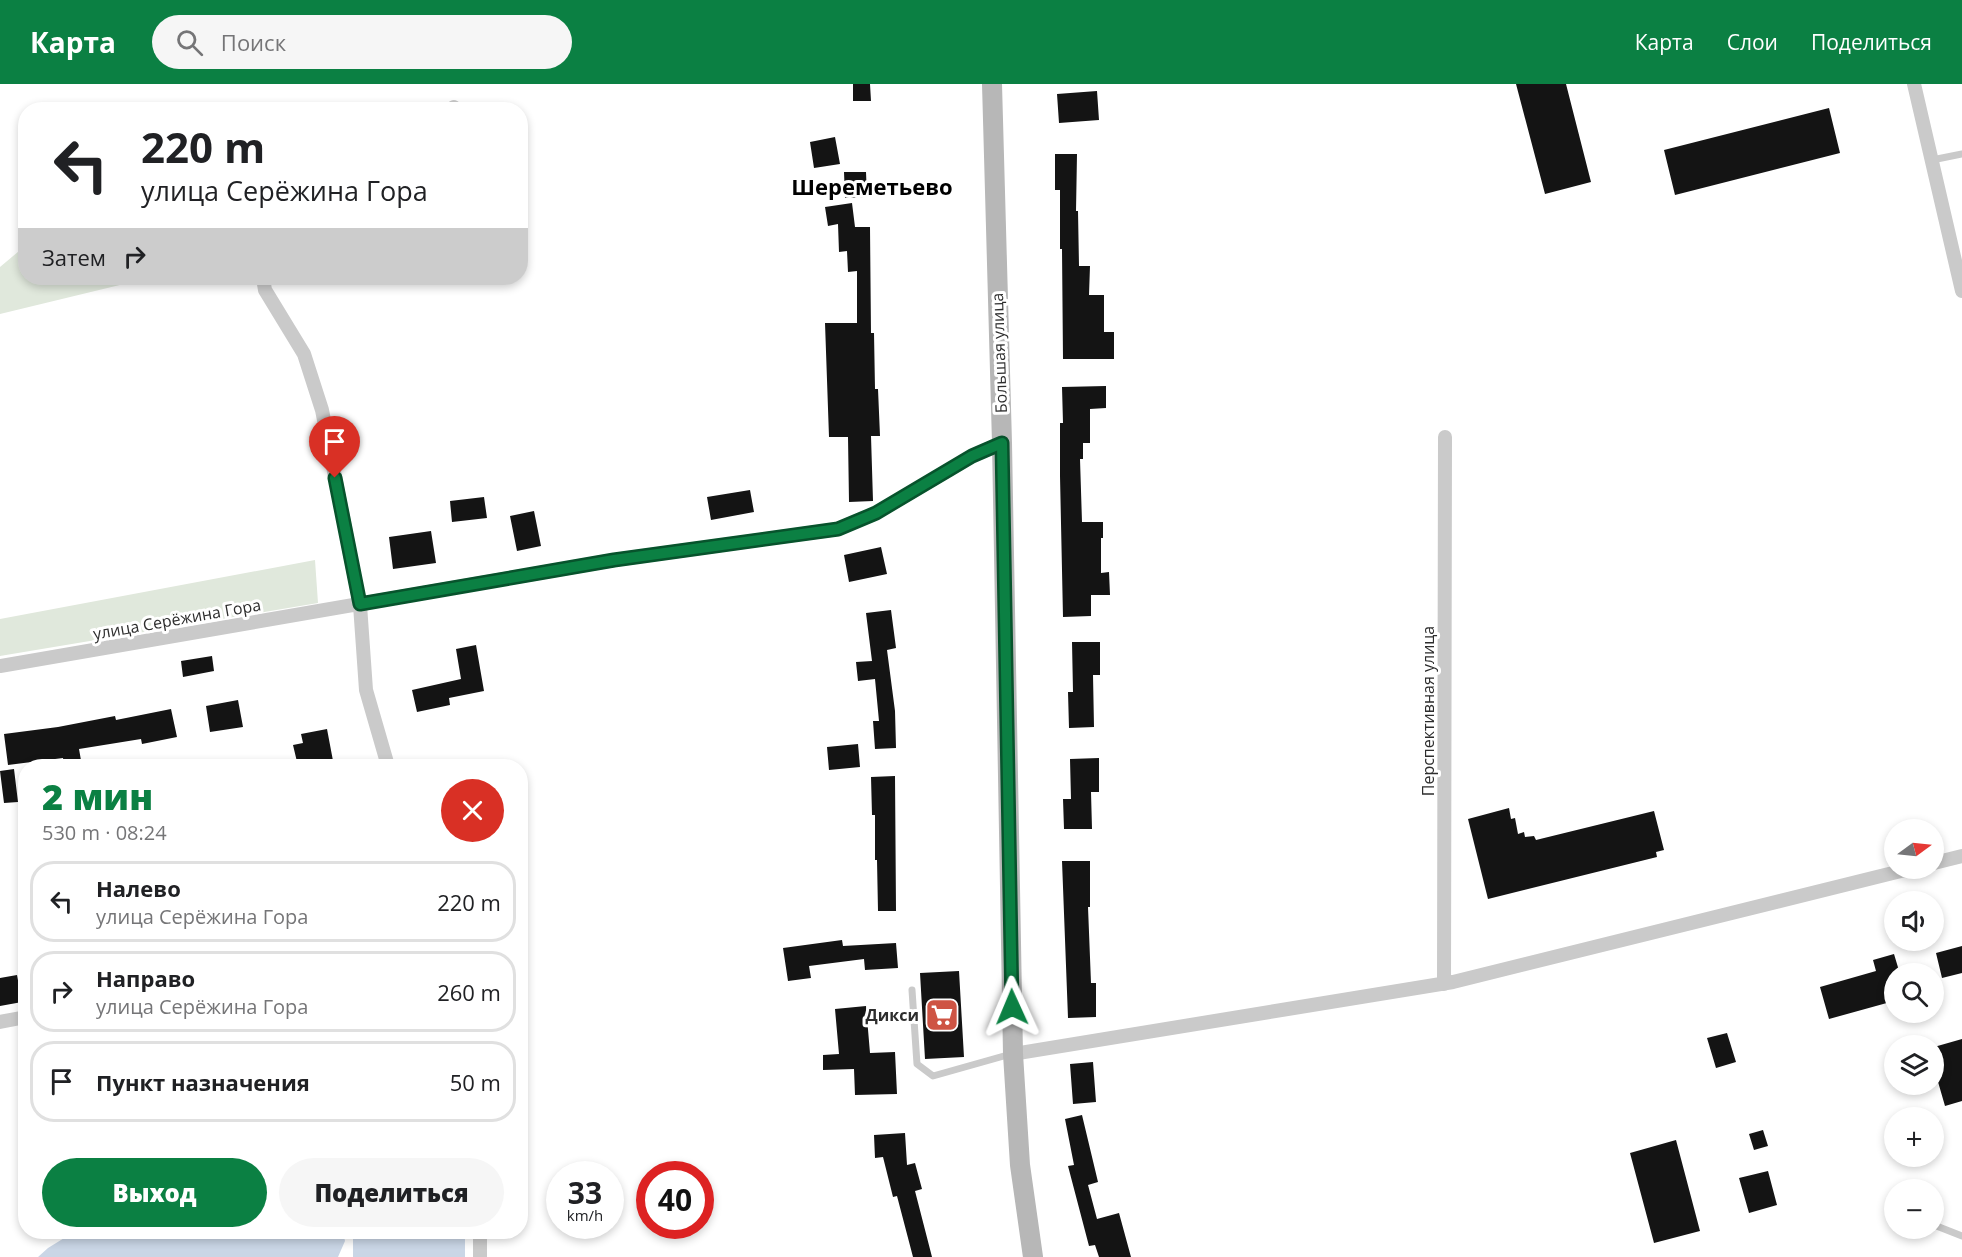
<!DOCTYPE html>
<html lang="ru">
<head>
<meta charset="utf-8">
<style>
  :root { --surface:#fff; --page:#f6f6f6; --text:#202124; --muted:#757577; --line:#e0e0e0; --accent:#0b8043 }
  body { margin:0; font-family:"Open Sans",sans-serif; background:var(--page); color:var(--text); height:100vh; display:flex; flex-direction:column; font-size:22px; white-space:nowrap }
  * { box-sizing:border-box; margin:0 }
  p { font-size:20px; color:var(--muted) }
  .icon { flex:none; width:33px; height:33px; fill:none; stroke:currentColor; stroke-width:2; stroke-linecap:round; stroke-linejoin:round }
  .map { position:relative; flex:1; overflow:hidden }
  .sheet { position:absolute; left:18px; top:675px; width:510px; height:480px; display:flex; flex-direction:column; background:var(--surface); border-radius:24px; box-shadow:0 3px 9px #0003 }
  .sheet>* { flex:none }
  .hud { position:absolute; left:18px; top:18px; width:510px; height:183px; border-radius:24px; box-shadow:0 3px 9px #0003; background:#fff; color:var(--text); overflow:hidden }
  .needle { width:39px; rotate:75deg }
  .fabs { position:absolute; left:1884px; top:735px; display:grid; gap:12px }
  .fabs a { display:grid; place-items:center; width:60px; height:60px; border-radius:50%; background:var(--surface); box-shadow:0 3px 9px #0003; font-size:30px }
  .speed { position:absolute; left:546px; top:1077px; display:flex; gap:12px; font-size:30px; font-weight:700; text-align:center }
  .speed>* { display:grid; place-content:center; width:78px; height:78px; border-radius:50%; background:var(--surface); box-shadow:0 3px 9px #0003; line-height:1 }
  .speed small { font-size:15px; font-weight:400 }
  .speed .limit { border:9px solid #d22; background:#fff; color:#111 }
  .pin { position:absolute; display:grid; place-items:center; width:51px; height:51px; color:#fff; margin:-62px -26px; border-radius:50% 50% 50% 0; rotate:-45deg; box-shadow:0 0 6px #0007 }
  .pin .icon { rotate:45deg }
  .me { position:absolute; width:66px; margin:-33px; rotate:359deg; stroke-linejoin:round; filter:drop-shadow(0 0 4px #0008) }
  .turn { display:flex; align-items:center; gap:21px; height:126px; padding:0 24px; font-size:27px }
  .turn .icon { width:78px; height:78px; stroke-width:2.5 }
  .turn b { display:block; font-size:42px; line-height:51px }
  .then { display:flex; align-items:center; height:57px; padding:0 24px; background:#0003; gap:12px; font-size:22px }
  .round { display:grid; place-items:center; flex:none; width:63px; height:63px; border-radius:32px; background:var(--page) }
  .headline { display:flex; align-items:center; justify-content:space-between; height:102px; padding:0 24px }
  h1 { font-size:36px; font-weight:800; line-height:45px; color:var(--accent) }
  .button { display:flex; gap:12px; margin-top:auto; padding:12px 24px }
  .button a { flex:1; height:69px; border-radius:36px; background:var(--accent); color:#fff; font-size:24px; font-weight:800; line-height:69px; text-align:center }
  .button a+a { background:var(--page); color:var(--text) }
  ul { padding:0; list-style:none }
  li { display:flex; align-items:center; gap:18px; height:81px; margin:0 12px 9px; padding:0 12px; border:3px solid var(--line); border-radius:24px }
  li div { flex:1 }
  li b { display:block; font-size:22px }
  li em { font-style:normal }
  header { display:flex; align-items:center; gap:36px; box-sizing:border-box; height:84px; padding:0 30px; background:var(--accent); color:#fff }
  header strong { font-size:28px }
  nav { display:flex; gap:33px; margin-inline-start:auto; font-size:21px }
  .search { width:420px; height:54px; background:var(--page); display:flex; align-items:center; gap:15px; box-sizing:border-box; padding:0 21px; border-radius:33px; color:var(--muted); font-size:22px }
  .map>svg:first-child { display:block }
  .green { fill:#e0e8dc }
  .water { fill:#cad6e6 }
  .building { fill:#141414 }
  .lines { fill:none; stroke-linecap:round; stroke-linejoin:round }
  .lane { stroke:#cacaca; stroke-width:7 }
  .street { stroke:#cacaca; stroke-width:14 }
  .secondary { stroke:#b7b7b7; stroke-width:20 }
  .route-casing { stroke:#07532c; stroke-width:15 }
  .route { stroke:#0b8043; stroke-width:10 }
  .labels { text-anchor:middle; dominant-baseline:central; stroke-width:6; stroke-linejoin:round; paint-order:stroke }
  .street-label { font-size:16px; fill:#2d2d2d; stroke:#fff }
  .poi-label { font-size:16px; font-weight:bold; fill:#2d2d2d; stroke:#fff; text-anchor:end }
  .district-label { font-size:22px; font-weight:bold; fill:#000; stroke:#fff }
</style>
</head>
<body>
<header>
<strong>Карта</strong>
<div class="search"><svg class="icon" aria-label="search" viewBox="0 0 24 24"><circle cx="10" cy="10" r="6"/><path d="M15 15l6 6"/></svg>Поиск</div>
<nav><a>Карта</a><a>Слои</a><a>Поделиться</a></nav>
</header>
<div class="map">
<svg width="1962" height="1173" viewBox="0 0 1962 1173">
  <rect width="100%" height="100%" fill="#fff"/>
  <path class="green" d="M25 162 26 194H125L128 199 0 230V183Z
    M315 476 318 519 0 572V535Z"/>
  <path class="water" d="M74 1148H343L345 1157 338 1173H38L48 1164Z
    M353 1148H465V1173H353Z"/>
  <path class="building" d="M853 0H870L871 17H853Z
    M1516 0H1566L1591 98 1545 110Z
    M1097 7 1099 36 1059 39 1057 10Z
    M1829 24 1840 69 1675 111 1664 66Z
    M835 53 840 80 814 84 810 58Z
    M1055 70H1077L1076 127H1078L1079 182H1090L1089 211H1104V248H1114V275H1063L1062 165H1060V106H1055Z
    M844 88H866L867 113 845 114Z
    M852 119 855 143H870L871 249H874L875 305H878L880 352H871L873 417 849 418 848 353H829L825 239H857V187L848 188 847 167 839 168 838 140 828 142 825 123Z
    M1106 302V324L1090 325V359H1083V375H1080L1082 438H1103V454H1101V489L1109 488 1110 511H1091V532L1063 533 1060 392V339H1063L1062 303Z
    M750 406 754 428 711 436 707 413Z
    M484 413 487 434 452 438 450 417Z
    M534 427 541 462 517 467 510 432Z
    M431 447 436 479 393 485 389 453Z
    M881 463 887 490 849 498 844 471Z
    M891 526 896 564 887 566 895 627 896 664 875 665 873 637H879L875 595 858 597 856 578 872 577 866 529Z
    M1072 558H1100V591H1093L1094 643 1069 644 1068 608H1073Z
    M476 561 484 607 449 614 450 621 417 628 412 606 461 595 456 565Z
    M212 572 214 587 183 593 181 577Z
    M238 616 243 643 210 648 206 622Z
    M171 625 177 653 142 660 141 655 79 665 82 682H64L63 674 8 681 4 650 58 643 115 632 116 636Z
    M327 645 334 682H298L293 661 303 659 301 650Z
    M858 660 860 683 829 686 827 663Z
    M1099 674V708H1091L1092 745H1064L1063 715H1071L1070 675Z
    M14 685 18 718 4 719 0 687Z
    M895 692 896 827H878L877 776H875V731H872L871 693Z
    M1509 724 1511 735 1515 734 1518 750 1524 748 1525 753 1534 752 1536 756 1654 727 1664 766 1656 768 1657 773 1488 815 1468 735Z
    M1062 777H1090V823H1088L1091 899H1096V933L1068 934Z
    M842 856 843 862 896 859 898 884 865 886 864 875 809 882 811 894 788 897 783 864Z
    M1962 862V889L1942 894 1936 869Z
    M1894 870 1900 890H1894V917L1829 935 1820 903 1876 887 1873 876Z
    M959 887 964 973 925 975 920 889Z
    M17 891 22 918 0 922V894Z
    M866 922 870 969 895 968 897 1010 855 1011 854 985 823 986V971L839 970 835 925Z
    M1727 949 1736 978 1716 984 1707 954Z
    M1962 955V1017L1945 1022 1934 984V963Z
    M1093 978 1096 1018 1073 1020 1070 980Z
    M1082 1031 1098 1098 1088 1101 1097 1135 1119 1129 1131 1173H1099L1095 1161 1089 1162 1068 1082 1074 1081 1065 1035Z
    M1763 1046 1768 1062 1754 1066 1749 1050Z
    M905 1049 907 1081 915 1079 922 1105 915 1107 932 1173H913L897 1112 893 1113 883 1073 875 1074 874 1051Z
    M1676 1056 1700 1147 1654 1159 1630 1069Z
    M1768 1087 1777 1121 1749 1129 1739 1094Z"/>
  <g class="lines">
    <path class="lane" d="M1932 76 1962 70
      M912 906 917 980 933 992 1011 970
      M1934 1141 1962 1152"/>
    <path class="street" d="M1914 0 1962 207
      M449 26 454 23
      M263 194 265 206 304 270 322 326 360 521 366 606 388 682
      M0 582 614 476 838 445 876 429 972 372 1002 359
      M1934 779 1962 772
      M1444 900 1445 353
      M0 938 26 933
      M1013 970 1453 898 1913 784
      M480 1148V1173"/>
    <path class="secondary" d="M992 0 1002 359 1013 970 1020 1081 1033 1173"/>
  </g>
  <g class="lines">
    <defs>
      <path id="route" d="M335 394 360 520 614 476 838 445 876 429 972 372 1002 359 1012 923"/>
    </defs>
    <use href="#route" class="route-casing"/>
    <use href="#route" class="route"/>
  </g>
  <defs>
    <symbol id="supermarket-square" viewBox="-11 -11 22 22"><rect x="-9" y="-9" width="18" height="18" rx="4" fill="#ce5444" stroke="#fff"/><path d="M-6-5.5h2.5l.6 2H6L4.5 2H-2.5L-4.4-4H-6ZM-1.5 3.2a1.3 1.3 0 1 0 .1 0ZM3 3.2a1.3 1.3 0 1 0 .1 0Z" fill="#fff"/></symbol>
  </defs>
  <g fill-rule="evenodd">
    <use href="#supermarket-square" x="923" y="912" width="38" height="38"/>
  </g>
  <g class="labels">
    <g class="street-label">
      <text transform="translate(999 269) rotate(-92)">Большая улица</text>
      <text transform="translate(177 535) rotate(-10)">улица Серёжина Гора</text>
      <text transform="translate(1428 627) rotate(-90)">Перспективная улица</text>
    </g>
    <g class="poi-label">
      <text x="919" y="931">Дикси</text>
    </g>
    <g class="district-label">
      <text x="872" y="102">Шереметьево</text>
    </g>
  </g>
</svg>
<div class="fabs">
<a><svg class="needle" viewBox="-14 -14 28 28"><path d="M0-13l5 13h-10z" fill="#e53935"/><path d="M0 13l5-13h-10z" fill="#757577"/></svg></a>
<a><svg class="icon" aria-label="sound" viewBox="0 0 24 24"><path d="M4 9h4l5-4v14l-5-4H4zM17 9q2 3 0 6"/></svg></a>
<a><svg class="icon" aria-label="search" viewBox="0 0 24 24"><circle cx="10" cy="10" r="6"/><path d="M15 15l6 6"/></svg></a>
<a><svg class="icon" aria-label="layers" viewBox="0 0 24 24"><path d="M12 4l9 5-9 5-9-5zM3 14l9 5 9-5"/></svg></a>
<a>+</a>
<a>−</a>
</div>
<div class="speed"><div>33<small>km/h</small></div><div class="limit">40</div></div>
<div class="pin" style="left:335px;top:394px;background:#d93025"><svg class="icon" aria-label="arrive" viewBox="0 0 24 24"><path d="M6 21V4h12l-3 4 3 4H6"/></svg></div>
<svg class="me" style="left:1012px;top:923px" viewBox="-20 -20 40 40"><path d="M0-17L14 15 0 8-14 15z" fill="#0b8043" stroke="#fff" stroke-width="4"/></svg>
<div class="hud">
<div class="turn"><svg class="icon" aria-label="left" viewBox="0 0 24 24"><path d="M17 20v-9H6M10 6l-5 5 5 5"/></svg><div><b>220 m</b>улица Серёжина Гора</div></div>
<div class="then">Затем<svg class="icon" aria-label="right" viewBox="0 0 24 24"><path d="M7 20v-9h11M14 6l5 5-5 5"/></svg></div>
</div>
<section class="sheet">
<div class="headline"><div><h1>2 мин</h1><p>530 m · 08:24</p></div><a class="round" style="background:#d93025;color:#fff"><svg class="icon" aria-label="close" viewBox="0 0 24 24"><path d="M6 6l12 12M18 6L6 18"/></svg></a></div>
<ul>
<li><svg class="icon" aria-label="left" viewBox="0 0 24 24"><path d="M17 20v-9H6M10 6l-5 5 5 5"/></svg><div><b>Налево</b><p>улица Серёжина Гора</p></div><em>220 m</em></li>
<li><svg class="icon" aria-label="right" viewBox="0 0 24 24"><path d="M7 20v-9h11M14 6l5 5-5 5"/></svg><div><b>Направо</b><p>улица Серёжина Гора</p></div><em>260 m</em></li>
<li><svg class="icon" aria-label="arrive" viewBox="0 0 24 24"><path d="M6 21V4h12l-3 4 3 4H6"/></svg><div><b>Пункт назначения</b></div><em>50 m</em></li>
</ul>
<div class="button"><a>Выход</a><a>Поделиться</a></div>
</section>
</div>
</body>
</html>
